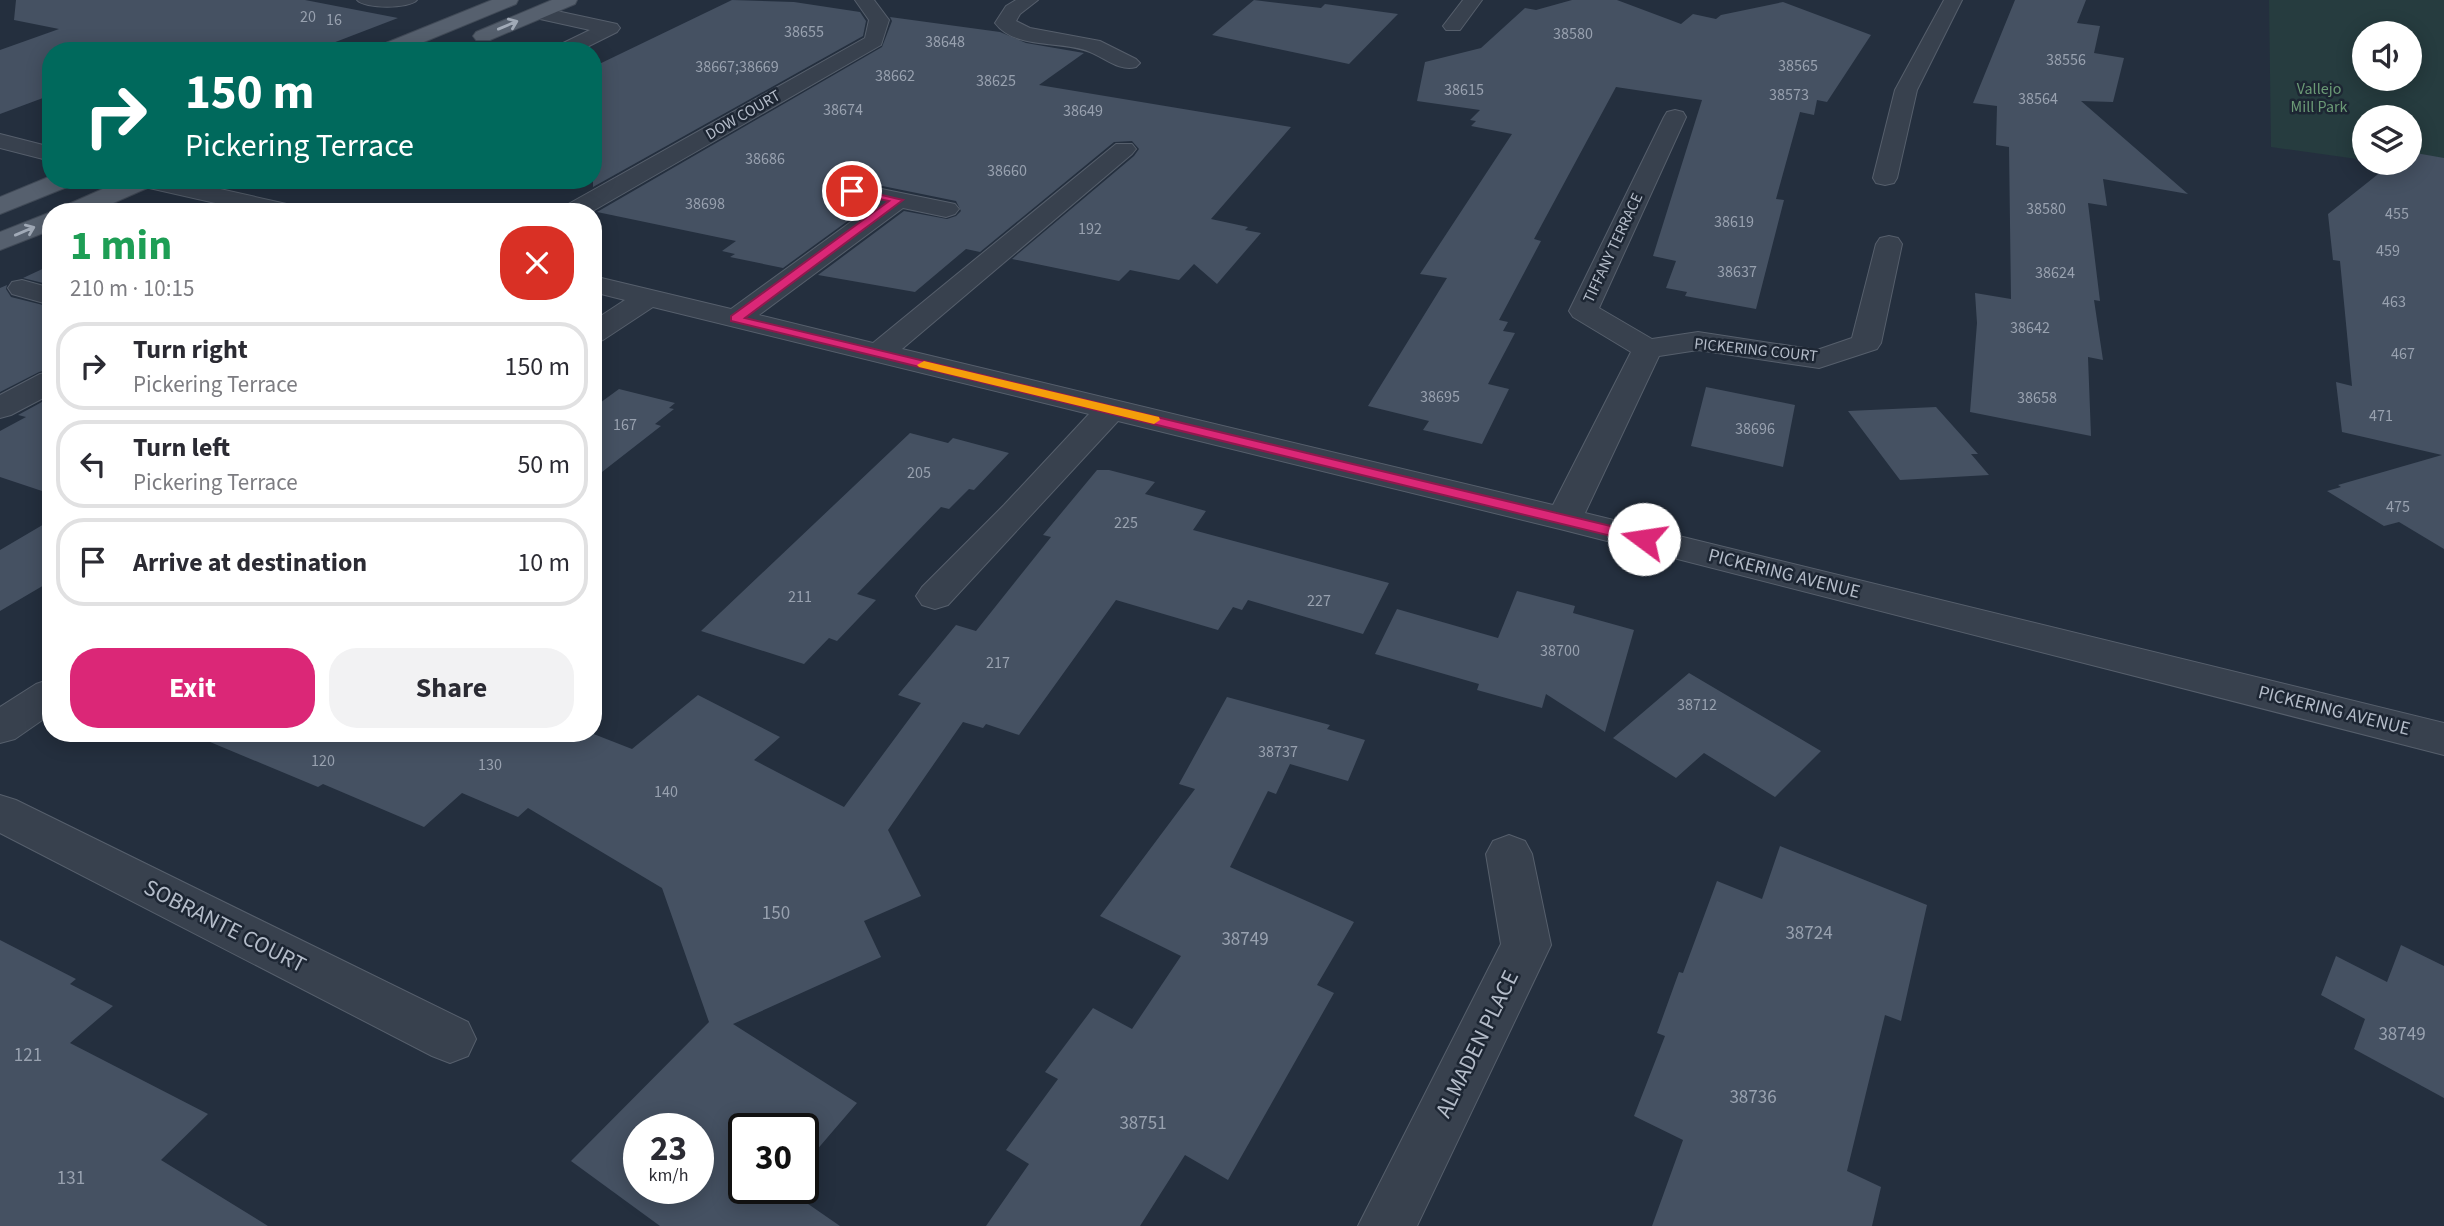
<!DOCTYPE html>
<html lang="en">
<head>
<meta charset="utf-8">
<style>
  :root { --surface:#fff; --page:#f2f2f3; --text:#2b2b33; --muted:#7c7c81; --line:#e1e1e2; --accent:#db2777 }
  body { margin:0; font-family:"Source Sans 3",sans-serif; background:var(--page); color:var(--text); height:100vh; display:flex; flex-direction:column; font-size:26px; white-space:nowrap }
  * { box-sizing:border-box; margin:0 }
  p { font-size:23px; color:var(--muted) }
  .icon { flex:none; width:38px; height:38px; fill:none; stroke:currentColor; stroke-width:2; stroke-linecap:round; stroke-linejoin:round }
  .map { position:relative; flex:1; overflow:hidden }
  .drawer { position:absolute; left:42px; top:203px; width:560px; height:539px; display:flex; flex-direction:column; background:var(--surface); border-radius:28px; box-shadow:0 4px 18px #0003 }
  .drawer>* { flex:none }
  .top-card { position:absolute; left:42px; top:42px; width:560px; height:147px; border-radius:28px; box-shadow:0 4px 18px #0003; background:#00695c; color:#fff; overflow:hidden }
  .fabs { position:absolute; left:2352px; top:21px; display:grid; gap:14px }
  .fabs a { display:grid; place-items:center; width:70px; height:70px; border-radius:50%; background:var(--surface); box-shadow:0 4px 18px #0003; font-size:35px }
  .speed { position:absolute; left:623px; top:1113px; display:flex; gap:14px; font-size:35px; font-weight:700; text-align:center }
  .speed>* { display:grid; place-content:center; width:91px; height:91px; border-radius:50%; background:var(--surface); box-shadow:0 4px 18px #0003; line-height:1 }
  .speed small { font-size:18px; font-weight:400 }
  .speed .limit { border:4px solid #111; border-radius:10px; background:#fff; color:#111 }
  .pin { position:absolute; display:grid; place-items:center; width:60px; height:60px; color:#fff; margin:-30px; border:4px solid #fff; border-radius:50%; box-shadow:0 2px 7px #0007 }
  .me { position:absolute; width:77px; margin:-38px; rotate:284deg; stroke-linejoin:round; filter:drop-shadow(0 0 5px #0008) }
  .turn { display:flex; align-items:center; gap:24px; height:147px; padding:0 28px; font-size:32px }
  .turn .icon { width:91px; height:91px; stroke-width:2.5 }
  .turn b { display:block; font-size:49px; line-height:60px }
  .round { display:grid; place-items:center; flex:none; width:74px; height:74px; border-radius:28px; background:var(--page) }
  .overview { display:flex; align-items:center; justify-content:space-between; height:119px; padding:0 28px }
  h1 { font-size:42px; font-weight:700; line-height:52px; color:#1e9e55 }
  .cta { display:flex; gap:14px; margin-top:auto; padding:14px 28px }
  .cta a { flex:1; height:80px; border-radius:28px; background:var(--accent); color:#fff; font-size:28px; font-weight:700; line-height:80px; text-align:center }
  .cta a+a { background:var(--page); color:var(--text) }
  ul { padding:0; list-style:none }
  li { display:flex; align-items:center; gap:21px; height:88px; margin:0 14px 10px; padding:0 14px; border:4px solid var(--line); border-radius:28px }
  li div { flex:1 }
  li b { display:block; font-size:26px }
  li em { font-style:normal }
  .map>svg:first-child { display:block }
  .green { fill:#263c3f; fill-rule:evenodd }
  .building { fill:#455162; fill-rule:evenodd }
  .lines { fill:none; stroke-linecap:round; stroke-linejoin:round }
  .minor-casing { stroke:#565f6c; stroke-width:2 }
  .major-casing { stroke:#414a57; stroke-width:2 }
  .minor { fill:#38414e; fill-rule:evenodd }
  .major { fill:#56606e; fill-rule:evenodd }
  .oneway { stroke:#a1aab7 }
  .route { fill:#db2777; stroke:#8e194d; stroke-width:2 }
  .slow { fill:#f59e0b }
  .labels { text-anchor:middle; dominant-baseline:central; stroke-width:5; stroke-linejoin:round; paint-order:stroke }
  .number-label { font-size:16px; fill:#98a1af }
  .far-park-label { font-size:16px; fill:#6b9a76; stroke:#1d2633 }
  .far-street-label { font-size:16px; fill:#b4bcc9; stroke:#1d2633 }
  .street-label { font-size:19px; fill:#b4bcc9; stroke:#1d2633 }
  .near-number-label { font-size:19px; fill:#98a1af }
  .near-street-label { font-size:23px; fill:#b4bcc9; stroke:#1d2633 }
</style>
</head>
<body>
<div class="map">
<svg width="2444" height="1226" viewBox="0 0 2444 1226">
  <rect width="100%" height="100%" fill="#242f3e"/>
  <path class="green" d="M2269 0H2444V171L2384 163H2410V117H2364V160L2271 147ZM2364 33H2410V79H2364Z"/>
  <path class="building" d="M16 0H305L398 18 312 51H51V95L0 114V50L59 29 14 20Z
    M732 0 794 2 860 12 866 21 863 36 593 187V67Z
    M1254 0 1321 8 1325 4 1398 14 1349 64 1212 35Z
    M1572 0H1617L1681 24 1693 14 1716 19 1721 15 1783 2 1871 35 1827 102 1817 100 1814 115 1800 112 1776 199 1784 200 1756 309 1685 296 1687 292 1666 288 1676 261 1653 256 1702 100 1616 87 1534 239 1541 241 1499 320 1508 322 1503 331 1515 333 1488 384 1509 389 1482 444 1423 430 1429 421 1368 406 1447 278 1420 274 1512 134 1471 126 1476 121 1470 120 1480 110 1417 101 1425 62 1481 48 1525 8 1536 10Z
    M2015 0H2086L2077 23 2100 26 2094 53 2124 58 2113 102 2081 101 2188 194 2103 179 2107 206 2088 203 2100 301 2094 300 2103 360 2088 357 2091 436 1970 412 1977 323 1975 293 2011 299 2009 147 1996 145 1997 106 1973 103Z
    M890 17 1000 32 1026 43 1084 53 1039 85 1291 127 1211 219 1248 227 1245 230 1261 233 1217 284 1194 264 1179 280 1130 270 1119 281 1012 259 1134 156 1139 149 1132 141 1114 142 980 252 966 249 915 292 818 275 904 211 947 219 956 216 961 211 956 201 853 180 842 184 836 191 841 198 871 204 783 268 730 257 735 254 722 251 736 241 597 212 882 47 892 21Z
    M2410 152 2444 158V549L2399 522 2384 526 2327 491 2341 487 2338 485 2442 455 2342 432 2336 382 2352 386 2340 261 2333 260 2328 214 2392 163H2410Z
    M51 265V285L23 278Z
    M7 285 6 289 11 297 51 307V369L39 372 0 392V288Z
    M1706 387 1795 405 1783 467 1691 446Z
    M619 389 675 403 669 408 674 409 655 424 661 426 593 479V408Z
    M51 397V494L0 477V431L26 417 18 415Z
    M1936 407 1978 454H1971L1989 475 1900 480 1848 411Z
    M910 433 948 443 953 438 1009 453 974 490 969 489 949 509 941 507 857 594 876 600 837 641 829 638 804 664 701 631Z
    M1097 470H1109L1155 482 1145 494 1206 511 1193 530 1389 583 1363 634 1248 600 1242 610 1233 607 1218 630 1116 600 1019 735 986 724 983 728 963 722 888 830 921 896 864 921 881 957 733 1024 857 1103 803 1166V1129H744V1188H785L840 1226H660L571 1161 709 1022 662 888 528 808 518 817 462 793 424 827 323 784 318 787 191 734 591 733 632 749 698 695 780 737 754 760 844 807 921 703 898 695 956 625 976 631 1051 537 1043 535ZM639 1129H698V1188H639Z
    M51 520V581L0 611V550Z
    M1517 591 1575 606 1573 613 1634 630 1605 732 1546 694 1542 708 1477 690 1479 684 1375 654 1397 609 1498 638Z
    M1689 673 1821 751 1775 797 1704 753 1676 778 1613 738Z
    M1227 697 1330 725 1327 729 1365 740 1348 781 1290 764 1276 794 1268 791 1230 867 1354 922 1317 985 1334 993 1228 1180 1185 1155 1140 1226H986L1029 1164 1006 1150 1058 1079 1045 1072 1093 1008 1132 1029 1181 956 1100 916 1195 789 1179 784Z
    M1780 846 1927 905 1901 1021 1885 1015 1847 1171 1881 1187 1872 1226H1652L1683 1140 1634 1116 1665 1036 1657 1033 1679 972 1683 973 1717 881 1762 899Z
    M0 940 76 979 70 984 113 1006 70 1043 208 1114 161 1160 268 1226H0Z
    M2401 945 2444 966V1098L2354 1049 2365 1019 2321 995 2336 956 2387 982Z"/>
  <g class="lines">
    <defs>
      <path id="minor" d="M357 0H417C410 9 364 9 357 0Z
        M855 0H874L889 20 881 45 591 212H559L563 207 865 38 869 20Z
        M1016 0H1038L1020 14 1016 21 1030 28 1100 41 1136 59 1140 63 1136 67C1120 72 1105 58 1090 52 1062 40 1015 50 995 23L1006 6Z
        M1463 0H1482L1460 30H1446L1443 26Z
        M1944 0H1962L1917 90 1897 178 1894 183 1885 185 1876 183 1873 178 1895 90Z
        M538 7 617 24 620 28 617 32 579 51H552L555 47 590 30 531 17 528 13Z
        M1675 110 1683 112 1686 117 1599 308 1652 339 1698 332 1817 350 1852 338 1876 244 1880 238 1889 236 1898 238 1902 244 1881 343 1877 349 1819 368 1698 350 1659 356 1585 513 2444 723V755L1564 530 1118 421 948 605 935 609 922 605 916 596 922 587 1004 505 1089 414 653 307 603 340 593 343V321L625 300 593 292V276L731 309 877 203 843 196 839 191 843 186 852 183 955 204 959 209 955 214 946 217 903 208 759 315 873 343 1116 144H1132L1136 149 1132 154 902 349 1553 505 1631 352 1573 317 1569 311 1664 117 1667 112Z
        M0 134 51 147V161L0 148Z
        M133 180H180L300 207 304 212H255L136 185Z
        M22 280 51 288V305L12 294 8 288 12 282Z
        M51 372V394L11 415 0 418V395L40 374Z
        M51 679V714L15 739 0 743V707L36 684Z
        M0 795 16 800 468 1022 476 1039 468 1056 450 1063 432 1056 0 833Z
        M1509 835 1525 841 1532 854 1551 945 1417 1226H1358L1501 944 1486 854 1493 841Z"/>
      <path id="major" d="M492 0H518L516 4 402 51H373L376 47Z
        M552 0H577L575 4 490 40H476L473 36 476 32Z
        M51 176V180H75L72 185 0 214V197Z
        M123 180H157L154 185 93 212H58L62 207Z
        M51 212V230L0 250V232Z"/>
    </defs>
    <use href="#minor" class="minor-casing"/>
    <use href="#major" class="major-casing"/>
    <use href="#minor" class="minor"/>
    <use href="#major" class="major"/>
  </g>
  <defs><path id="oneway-shaft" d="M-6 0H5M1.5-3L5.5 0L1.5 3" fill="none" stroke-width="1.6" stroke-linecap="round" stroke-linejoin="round" transform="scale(1.75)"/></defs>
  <g class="oneway">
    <use href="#oneway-shaft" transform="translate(508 25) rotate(-23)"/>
    <use href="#oneway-shaft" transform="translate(25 231) rotate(-23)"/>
  </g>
  <path class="route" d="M852 188 903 200 745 318 1644 534 1652 539 1644 544 731 321V316L889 201 848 193V189Z"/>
  <path class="slow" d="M924 361 1159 417 1160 420 1154 424 919 367 917 365Z"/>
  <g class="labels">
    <g class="number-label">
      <text x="308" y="17">20</text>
      <text x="334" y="20">16</text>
      <text x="804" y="32">38655</text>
      <text x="1573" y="34">38580</text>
      <text x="945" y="42">38648</text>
      <text x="2066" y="60">38556</text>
      <text x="1798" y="66">38565</text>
      <text x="737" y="67">38667;38669</text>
      <text x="895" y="76">38662</text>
      <text x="996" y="81">38625</text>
      <text x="1464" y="90">38615</text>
      <text x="1789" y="95">38573</text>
      <text x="2038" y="99">38564</text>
      <text x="843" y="110">38674</text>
      <text x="1083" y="111">38649</text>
      <text x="765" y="159">38686</text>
      <text x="1007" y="171">38660</text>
      <text x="705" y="204">38698</text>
      <text x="2046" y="209">38580</text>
      <text x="2397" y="214">455</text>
      <text x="1734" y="222">38619</text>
      <text x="1090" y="229">192</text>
      <text x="2388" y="251">459</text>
      <text x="1737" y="272">38637</text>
      <text x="2055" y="273">38624</text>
      <text x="2394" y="302">463</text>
      <text x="2030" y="328">38642</text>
      <text x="2403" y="354">467</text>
      <text x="1440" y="397">38695</text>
      <text x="2037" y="398">38658</text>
      <text x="2381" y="416">471</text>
      <text x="625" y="425">167</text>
      <text x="1755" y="429">38696</text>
      <text x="919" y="473">205</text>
      <text x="2398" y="507">475</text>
      <text x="1126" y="523">225</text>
      <text x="800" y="597">211</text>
      <text x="1319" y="601">227</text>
      <text x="1560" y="651">38700</text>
      <text x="998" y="663">217</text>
      <text x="1697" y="705">38712</text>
      <text x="1278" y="752">38737</text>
      <text x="323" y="761">120</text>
      <text x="490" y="765">130</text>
      <text x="666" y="792">140</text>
    </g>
    <g class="far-park-label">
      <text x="2319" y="89">Vallejo<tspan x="2319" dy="18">Mill Park</tspan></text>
    </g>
    <g class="far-street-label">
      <text transform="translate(743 115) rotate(-30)">DOW COURT</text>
      <text transform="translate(1613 248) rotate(-65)">TIFFANY TERRACE</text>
      <text transform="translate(1756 350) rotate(6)">PICKERING COURT</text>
    </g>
    <g class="street-label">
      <text transform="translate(1784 574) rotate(14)">PICKERING AVENUE</text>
      <text transform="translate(2334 711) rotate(14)">PICKERING AVENUE</text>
    </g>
    <g class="near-number-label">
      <text x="776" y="913">150</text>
      <text x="1809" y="933">38724</text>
      <text x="1245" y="939">38749</text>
      <text x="2402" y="1034">38749</text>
      <text x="28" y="1055">121</text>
      <text x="1753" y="1097">38736</text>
      <text x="1143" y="1123">38751</text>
      <text x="71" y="1178">131</text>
    </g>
    <g class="near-street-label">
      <text transform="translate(225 926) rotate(27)">SOBRANTE COURT</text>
      <text transform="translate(1477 1044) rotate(-64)">ALMADEN PLACE</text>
    </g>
  </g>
</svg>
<div class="fabs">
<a><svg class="icon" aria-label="sound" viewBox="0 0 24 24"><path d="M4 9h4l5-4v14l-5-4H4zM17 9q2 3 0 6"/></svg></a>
<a><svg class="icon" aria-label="layers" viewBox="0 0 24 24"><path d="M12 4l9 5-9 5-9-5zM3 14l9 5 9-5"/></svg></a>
</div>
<div class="speed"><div>23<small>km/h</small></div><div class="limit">30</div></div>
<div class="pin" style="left:852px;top:191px;background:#d93025"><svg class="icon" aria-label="arrive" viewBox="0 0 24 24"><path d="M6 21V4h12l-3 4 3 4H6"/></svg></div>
<svg class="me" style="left:1644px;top:539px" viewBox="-20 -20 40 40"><circle r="19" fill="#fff"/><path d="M0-13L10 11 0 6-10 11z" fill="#db2777"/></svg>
<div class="top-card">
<div class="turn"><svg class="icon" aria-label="right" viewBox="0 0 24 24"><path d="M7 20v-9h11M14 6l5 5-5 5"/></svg><div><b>150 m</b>Pickering Terrace</div></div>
</div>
<section class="drawer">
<div class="overview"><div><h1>1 min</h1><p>210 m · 10:15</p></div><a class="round" style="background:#d93025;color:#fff"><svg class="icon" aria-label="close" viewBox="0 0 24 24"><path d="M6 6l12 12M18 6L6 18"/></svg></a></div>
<ul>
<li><svg class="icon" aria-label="right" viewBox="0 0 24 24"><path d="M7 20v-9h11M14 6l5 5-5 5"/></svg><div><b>Turn right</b><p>Pickering Terrace</p></div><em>150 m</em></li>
<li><svg class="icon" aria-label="left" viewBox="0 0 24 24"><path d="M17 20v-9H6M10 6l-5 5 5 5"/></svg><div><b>Turn left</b><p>Pickering Terrace</p></div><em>50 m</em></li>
<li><svg class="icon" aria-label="arrive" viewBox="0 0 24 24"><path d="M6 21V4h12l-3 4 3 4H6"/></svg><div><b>Arrive at destination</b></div><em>10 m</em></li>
</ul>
<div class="cta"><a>Exit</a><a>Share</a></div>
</section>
</div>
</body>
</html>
